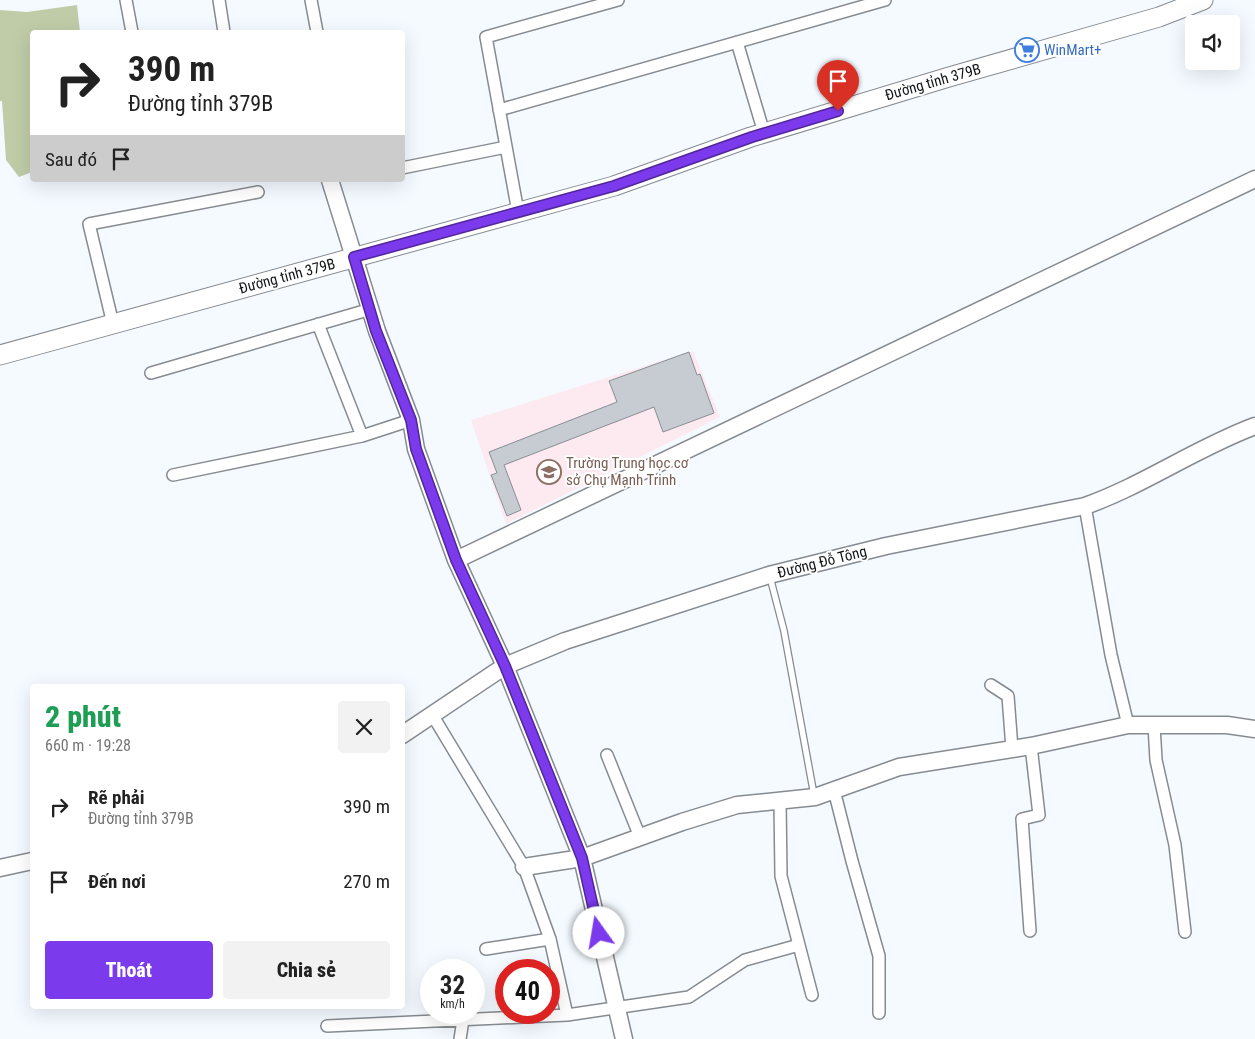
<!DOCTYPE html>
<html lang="vi">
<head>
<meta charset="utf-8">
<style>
  :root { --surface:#fff; --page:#f2f2f2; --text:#222; --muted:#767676; --accent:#7c3aed }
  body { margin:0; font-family:"Roboto Condensed",sans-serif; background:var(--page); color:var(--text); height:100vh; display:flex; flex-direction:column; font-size:19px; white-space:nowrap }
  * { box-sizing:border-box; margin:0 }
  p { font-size:16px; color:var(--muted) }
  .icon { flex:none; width:28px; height:28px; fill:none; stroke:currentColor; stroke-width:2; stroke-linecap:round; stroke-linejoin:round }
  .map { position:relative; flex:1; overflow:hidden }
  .panel { position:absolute; left:30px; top:684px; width:375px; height:325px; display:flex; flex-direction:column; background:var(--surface); border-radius:5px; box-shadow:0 5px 20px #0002 }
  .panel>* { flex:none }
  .top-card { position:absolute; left:30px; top:30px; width:375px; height:152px; border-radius:5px; box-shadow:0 5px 20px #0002; background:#fff; color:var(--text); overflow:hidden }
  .buttons { position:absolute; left:1185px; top:15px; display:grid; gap:10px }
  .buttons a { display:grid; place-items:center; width:55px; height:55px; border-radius:5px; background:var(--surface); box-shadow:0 5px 20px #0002; font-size:25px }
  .speed { position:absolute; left:420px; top:959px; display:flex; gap:10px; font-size:25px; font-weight:700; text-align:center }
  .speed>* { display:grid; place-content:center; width:65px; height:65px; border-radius:50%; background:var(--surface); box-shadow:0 5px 20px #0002; line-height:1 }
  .speed small { font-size:12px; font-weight:400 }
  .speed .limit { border:8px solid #d22; background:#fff; color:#111 }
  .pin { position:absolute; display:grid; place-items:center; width:42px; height:42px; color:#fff; margin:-51px -21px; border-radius:50% 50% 50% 0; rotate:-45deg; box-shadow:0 0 5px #0007 }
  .pin .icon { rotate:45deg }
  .me { position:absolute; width:55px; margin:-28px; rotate:347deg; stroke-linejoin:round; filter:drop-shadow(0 0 4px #0008) }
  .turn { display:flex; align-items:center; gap:18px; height:105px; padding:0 15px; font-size:22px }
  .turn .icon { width:65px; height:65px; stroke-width:2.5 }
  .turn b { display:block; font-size:35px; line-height:42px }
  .then { display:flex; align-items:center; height:48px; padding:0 15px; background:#0003; gap:10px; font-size:19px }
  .round { display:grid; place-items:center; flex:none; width:52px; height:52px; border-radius:5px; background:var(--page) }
  .headline { display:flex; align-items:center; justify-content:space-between; height:85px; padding:0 15px }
  h1 { font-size:30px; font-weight:800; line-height:38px; color:#1e9e55 }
  .cta { display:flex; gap:10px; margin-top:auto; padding:10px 15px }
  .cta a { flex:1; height:58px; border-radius:5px; background:var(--accent); color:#fff; font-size:20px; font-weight:800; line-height:58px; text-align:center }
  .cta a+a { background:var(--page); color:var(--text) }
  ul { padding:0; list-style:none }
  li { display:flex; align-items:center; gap:15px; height:75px; padding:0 15px }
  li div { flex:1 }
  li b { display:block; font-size:19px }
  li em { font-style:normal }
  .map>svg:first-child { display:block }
  .education { fill:#fde9f0 }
  .green { fill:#c0cca8 }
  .building { fill:#c6ccd1; stroke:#898e93 }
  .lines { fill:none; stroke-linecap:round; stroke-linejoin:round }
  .lane-casing { stroke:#868b90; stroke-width:8 }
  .street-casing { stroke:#868b90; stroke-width:14 }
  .secondary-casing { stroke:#868b90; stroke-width:19 }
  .primary-casing { stroke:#868b90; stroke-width:21 }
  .lane { stroke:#fff; stroke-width:5.5 }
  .street { stroke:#fff; stroke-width:11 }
  .secondary { stroke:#fff; stroke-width:16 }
  .primary { stroke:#fff; stroke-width:19 }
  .route-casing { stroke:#51269a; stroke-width:12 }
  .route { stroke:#7c3aed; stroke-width:9 }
  .labels { text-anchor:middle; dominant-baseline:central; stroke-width:4; stroke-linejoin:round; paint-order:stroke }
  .shop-label { font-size:15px; fill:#366cbe; stroke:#fff; text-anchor:start }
  .street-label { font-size:15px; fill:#121416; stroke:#fff }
  .education-label { font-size:15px; fill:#785e54; stroke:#fff; text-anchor:start }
</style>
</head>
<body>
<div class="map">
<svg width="1255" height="1039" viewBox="0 0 1255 1039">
  <rect width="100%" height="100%" fill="#f4faff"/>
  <path class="education" d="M693 351 720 417 506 524 471 420Z"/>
  <path class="green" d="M77 5 80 32H32V172L19 177 6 160 2 101H0V10L27 12Z"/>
  <path class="building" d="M689 352 697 375 700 374 714 413 663 432 654 407 504 465 521 510 507 516 491 475 497 473 489 452 617 402 609 381Z"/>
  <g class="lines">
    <defs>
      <path id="lane" d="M770 577 784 631 814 795"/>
      <path id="street" d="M126 0 132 32
        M219 0 224 32
        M311 0 317 32
        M737 42 764 133
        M499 110 885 0
        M402 168 506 147
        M518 212 486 37 618 0
        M113 324 89 224 258 192
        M318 324 362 436
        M151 373 371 309
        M173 475 362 436 411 420
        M1085 506 1111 655 1128 725
        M991 685 1008 696 1012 749
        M433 716 524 867 550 939 567 1015
        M1154 725 1156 760 1175 845 1185 932
        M607 755 640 837
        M834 790 852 861 879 956V1013
        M780 801 781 876 812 995
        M1030 931 1022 819 1039 815 1031 746
        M486 949 550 939
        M327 1026 567 1015 689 997 745 960 799 945
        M460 1039 463 1020"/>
      <path id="secondary" d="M330 180 377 331 411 420 416 449 456 560 505 666 582 858 624 1039
        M456 560 1255 179
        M402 735 505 666 565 641 769 575 886 546 1085 506C1144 485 1196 448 1255 426
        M524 867 582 858 682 822 737 805 815 797 899 767 1031 746 1128 725H1227L1255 729
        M0 868 32 861"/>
      <path id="primary" d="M0 355 614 186 751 137 949 77 1159 17 1203 0"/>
    </defs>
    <use href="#lane" class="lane-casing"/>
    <use href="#street" class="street-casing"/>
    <use href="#secondary" class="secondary-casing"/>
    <use href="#primary" class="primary-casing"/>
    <use href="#lane" class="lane"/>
    <use href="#street" class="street"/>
    <use href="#secondary" class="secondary"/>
    <use href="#primary" class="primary"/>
  </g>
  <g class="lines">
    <defs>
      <path id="route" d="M599 933 582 858 505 666 456 560 416 449 411 420 376 331 354 257 614 186 752 137 838 111"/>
    </defs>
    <use href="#route" class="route-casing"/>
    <use href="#route" class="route"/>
  </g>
  <defs>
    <symbol id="supermarket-ring" viewBox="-11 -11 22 22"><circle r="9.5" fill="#fff" stroke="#3f7fe0" stroke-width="1.5"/><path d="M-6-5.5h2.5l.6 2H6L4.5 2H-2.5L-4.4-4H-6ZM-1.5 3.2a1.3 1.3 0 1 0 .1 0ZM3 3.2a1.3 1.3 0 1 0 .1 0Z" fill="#3f7fe0"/></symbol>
    <symbol id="school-ring" viewBox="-11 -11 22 22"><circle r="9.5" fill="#fff" stroke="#8d6e63" stroke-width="1.5"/><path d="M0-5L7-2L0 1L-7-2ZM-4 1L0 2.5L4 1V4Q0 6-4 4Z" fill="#8d6e63"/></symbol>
  </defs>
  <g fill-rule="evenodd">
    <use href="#supermarket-ring" x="1013" y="36" width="28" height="28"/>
    <use href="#school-ring" x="535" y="458" width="28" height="28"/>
  </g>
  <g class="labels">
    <g class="shop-label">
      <text x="1044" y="50">WinMart+</text>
    </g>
    <g class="street-label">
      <text transform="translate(933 82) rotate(-16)">Đường tỉnh 379B</text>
      <text transform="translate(287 276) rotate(-15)">Đường tỉnh 379B</text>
      <text transform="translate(822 562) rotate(-14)">Đường Đỗ Tông</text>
    </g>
    <g class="education-label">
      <text x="566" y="463">Trường Trung học cơ<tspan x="566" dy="17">sở Chụ Mạnh Trinh</tspan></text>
    </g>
  </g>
</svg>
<div class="buttons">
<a><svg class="icon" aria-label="sound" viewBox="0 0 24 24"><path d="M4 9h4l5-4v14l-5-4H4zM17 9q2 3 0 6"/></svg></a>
</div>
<div class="speed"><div>32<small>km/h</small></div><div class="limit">40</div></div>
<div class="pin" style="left:838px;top:111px;background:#d93025"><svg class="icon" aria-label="arrive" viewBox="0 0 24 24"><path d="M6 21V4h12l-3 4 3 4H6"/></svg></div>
<svg class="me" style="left:599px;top:933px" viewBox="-20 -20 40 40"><circle r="19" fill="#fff"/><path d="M0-13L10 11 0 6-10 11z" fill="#7c3aed"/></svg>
<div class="top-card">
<div class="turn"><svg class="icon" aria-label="right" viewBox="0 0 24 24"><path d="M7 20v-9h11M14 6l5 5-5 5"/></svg><div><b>390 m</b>Đường tỉnh 379B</div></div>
<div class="then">Sau đó<svg class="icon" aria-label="arrive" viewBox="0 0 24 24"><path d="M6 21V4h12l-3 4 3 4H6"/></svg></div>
</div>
<section class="panel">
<div class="headline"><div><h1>2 phút</h1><p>660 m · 19:28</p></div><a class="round"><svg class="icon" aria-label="close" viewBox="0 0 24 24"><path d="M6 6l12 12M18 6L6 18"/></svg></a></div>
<ul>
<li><svg class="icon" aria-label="right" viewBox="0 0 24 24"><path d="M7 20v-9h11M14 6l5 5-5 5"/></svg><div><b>Rẽ phải</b><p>Đường tỉnh 379B</p></div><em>390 m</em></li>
<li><svg class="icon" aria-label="arrive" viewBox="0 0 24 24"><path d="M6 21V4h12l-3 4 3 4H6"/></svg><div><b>Đến nơi</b></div><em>270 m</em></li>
</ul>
<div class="cta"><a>Thoát</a><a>Chia sẻ</a></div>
</section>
</div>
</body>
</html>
